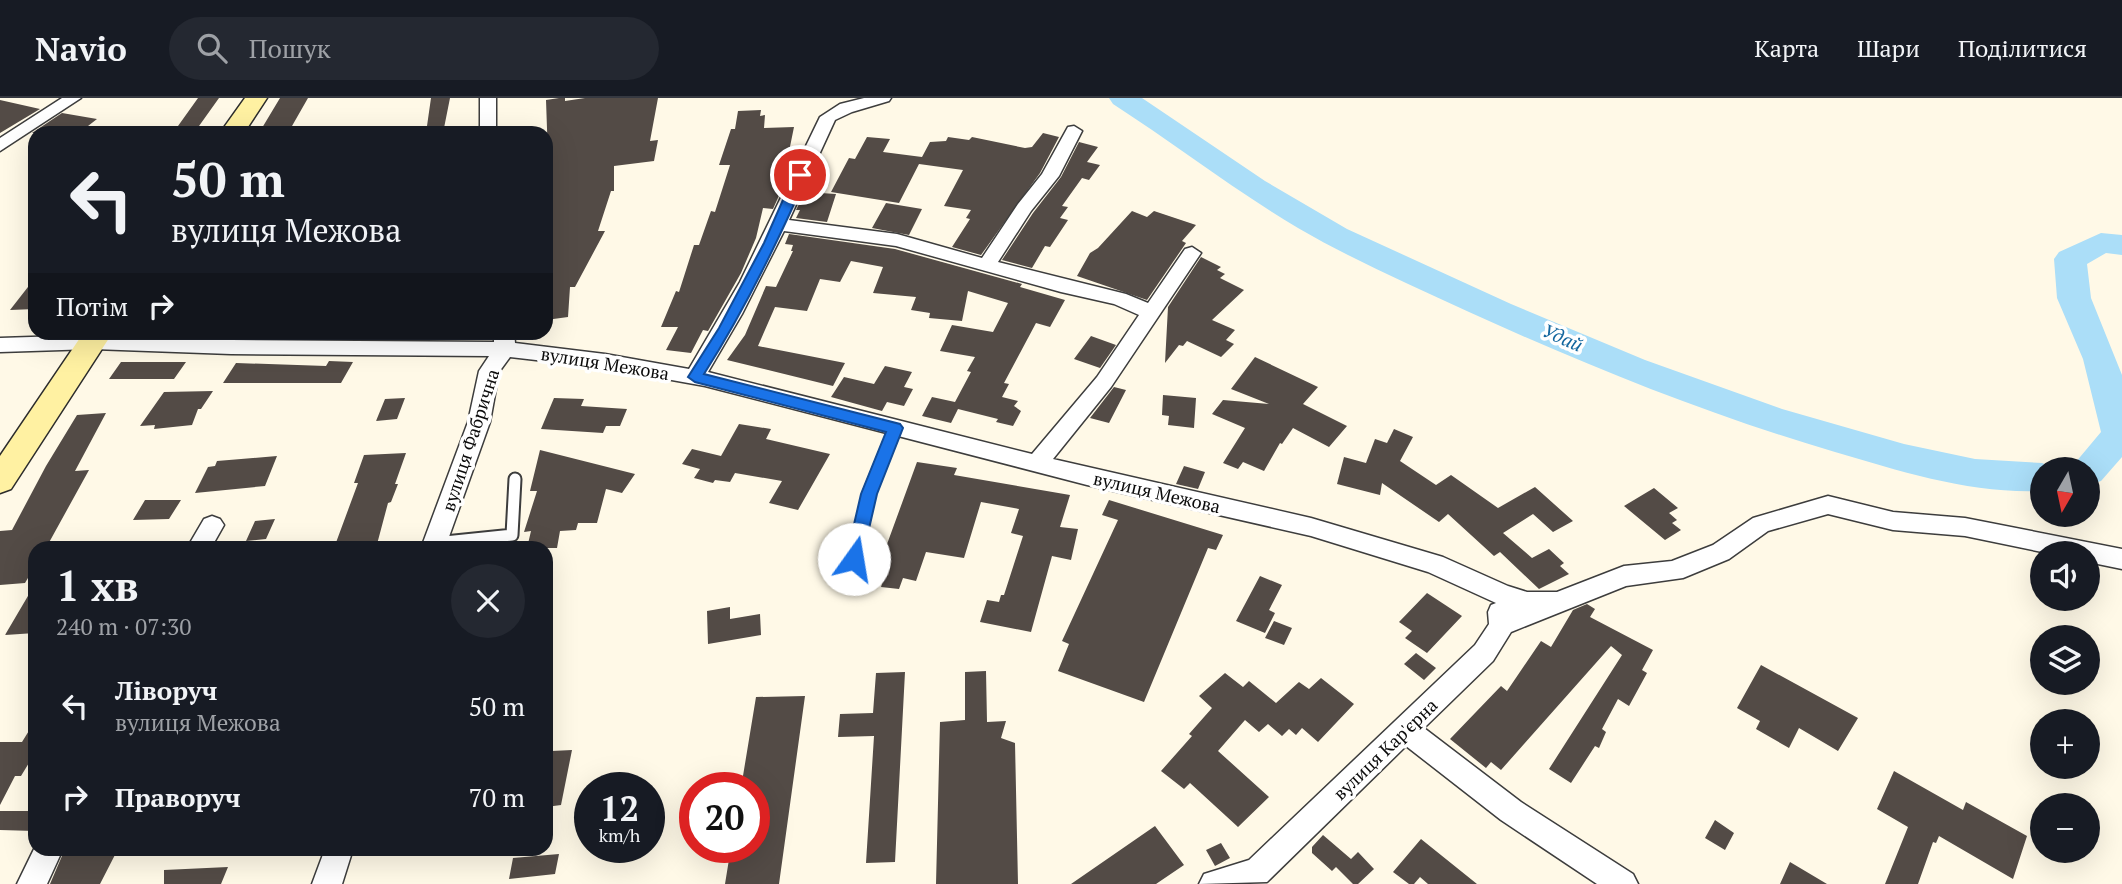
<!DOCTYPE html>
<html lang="uk">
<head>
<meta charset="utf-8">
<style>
  :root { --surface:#171b24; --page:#242831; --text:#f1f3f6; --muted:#9ea1a6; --line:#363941 }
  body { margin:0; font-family:"PT Serif",serif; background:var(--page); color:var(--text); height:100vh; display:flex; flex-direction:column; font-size:26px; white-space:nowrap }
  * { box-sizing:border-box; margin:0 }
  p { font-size:23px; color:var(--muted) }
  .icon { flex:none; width:38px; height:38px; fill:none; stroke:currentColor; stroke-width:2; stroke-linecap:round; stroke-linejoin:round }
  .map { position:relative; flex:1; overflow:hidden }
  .sheet { position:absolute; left:28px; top:443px; width:525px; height:315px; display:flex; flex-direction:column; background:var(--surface); border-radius:21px; box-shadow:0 7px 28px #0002 }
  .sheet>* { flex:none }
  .banner { position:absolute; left:28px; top:28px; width:525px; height:214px; border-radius:21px; box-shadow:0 7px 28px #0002; background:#171b24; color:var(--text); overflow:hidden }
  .needle { width:46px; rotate:189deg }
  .fabs { position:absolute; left:2030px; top:359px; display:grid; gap:14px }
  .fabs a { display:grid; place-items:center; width:70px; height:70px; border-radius:50%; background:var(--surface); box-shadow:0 7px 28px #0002; font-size:35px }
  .speed { position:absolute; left:574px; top:674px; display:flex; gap:14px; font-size:35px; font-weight:700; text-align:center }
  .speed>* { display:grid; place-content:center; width:91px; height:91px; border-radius:50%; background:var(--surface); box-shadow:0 7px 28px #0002; line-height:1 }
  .speed small { font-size:18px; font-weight:400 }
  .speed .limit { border:10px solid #d22; background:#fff; color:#111 }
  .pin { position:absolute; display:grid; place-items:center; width:60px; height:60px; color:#fff; margin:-30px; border:4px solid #fff; border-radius:50%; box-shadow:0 2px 7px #0007 }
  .me { position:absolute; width:77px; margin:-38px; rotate:13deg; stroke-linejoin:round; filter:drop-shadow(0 0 5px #0008) }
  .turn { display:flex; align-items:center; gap:24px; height:147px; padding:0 28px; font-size:32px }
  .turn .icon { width:91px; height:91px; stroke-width:2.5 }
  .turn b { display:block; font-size:49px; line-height:60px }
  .then { display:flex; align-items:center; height:66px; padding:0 28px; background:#0003; gap:14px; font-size:26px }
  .round { display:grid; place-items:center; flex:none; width:74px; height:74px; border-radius:37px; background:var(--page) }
  .headline { display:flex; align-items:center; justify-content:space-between; height:119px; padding:0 28px }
  h1 { font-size:42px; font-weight:700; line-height:52px }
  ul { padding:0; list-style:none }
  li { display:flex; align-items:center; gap:21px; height:91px; padding:0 28px }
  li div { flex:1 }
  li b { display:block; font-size:26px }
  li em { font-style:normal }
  header { display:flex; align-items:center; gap:42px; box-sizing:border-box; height:98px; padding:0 35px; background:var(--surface); border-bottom:2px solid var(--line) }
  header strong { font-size:33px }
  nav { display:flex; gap:38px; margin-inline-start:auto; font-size:24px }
  .search { width:490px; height:63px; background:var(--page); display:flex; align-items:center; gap:18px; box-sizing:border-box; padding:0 24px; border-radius:38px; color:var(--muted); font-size:26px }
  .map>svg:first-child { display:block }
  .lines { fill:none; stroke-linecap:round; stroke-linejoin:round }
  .river { fill:#abdef8; fill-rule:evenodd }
  .building { fill:#534b46 }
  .lane-far1-casing { stroke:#3d3d3d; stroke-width:11 }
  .lane-casing { stroke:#3d3d3d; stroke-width:15 }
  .street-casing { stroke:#3d3d3d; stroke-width:3 }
  .secondary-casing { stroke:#2c2c2c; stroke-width:3 }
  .lane-far1 { stroke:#fff; stroke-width:9 }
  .lane { stroke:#fff; stroke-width:11 }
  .street { fill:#fff; fill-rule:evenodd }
  .secondary { fill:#fff1a2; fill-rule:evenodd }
  .route { fill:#1a73e8; stroke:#114b97; stroke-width:2 }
  .labels { text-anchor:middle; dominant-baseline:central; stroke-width:7; stroke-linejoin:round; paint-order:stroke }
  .street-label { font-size:18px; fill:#0a0a0a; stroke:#fff }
  .water-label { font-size:19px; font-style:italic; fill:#12669e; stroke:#fff }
</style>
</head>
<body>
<header>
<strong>Navio</strong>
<div class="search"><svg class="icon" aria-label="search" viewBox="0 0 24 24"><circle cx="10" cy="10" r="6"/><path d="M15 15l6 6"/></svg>Пошук</div>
<nav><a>Карта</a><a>Шари</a><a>Поділитися</a></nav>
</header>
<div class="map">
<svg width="2122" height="786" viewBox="0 0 2122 786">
  <rect width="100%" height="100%" fill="#fff9e7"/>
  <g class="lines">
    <path class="river" d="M1109 0H1142L1265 83 1347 131 1511 206 1645 262 1782 311 1904 346 1975 361 2042 365 2057 371H2042V393C1971 396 1903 374 1835 354 1709 317 1588 268 1469 214 1411 187 1353 162 1298 130 1234 92 1175 46 1113 6Z
      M2101 135 2122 137V157L2106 155 2087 166 2091 200 2122 277V359L2101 383 2088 387V371H2070L2101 334 2083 261 2057 200 2054 161 2059 154Z"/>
  </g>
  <path class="building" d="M198 0H219L194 35H173Z
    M280 0H308L288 35H259Z
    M431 0H450L443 35H426Z
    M559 0H565V3L585 0H658L650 43 658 42 654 63 614 68V93H611L598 133H605L575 189H570L568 219 546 222V88H549L546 2Z
    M0 2 40 11 0 35Z
    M761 12 760 18 765 17 764 30 794 29 781 93 773 111 763 110 756 140 741 175 708 233 703 232 691 255 666 252 678 229H661L676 193 679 194 694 147H699L711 113 715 114 730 67H719L731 31H735L738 13Z
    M62 15 97 21 79 35H32Z
    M1043 35 1059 39 1040 75 981 157 952 149 970 121 966 120 971 112 944 108 963 72 919 66 899 105 831 94 849 60 855 61 867 39 890 41 883 54 922 59 930 44 946 43 948 39 969 42 972 39 1025 50 1032 49Z
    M1079 44 1098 49 1087 64 1100 67 1089 82 1082 80 1062 108 1068 109 1060 120 1068 122 1050 149 1045 148 1032 170 1002 162 1033 115 1061 79Z
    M805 94 836 96 827 124 796 120 800 112H796Z
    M886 105 922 111 909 137 872 130Z
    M1132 113 1147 119 1154 113 1196 127 1182 143 1186 145 1147 202 1077 178 1090 155 1098 150Z
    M789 136 895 151 1022 186 1020 189 1065 202 1050 229 1036 225 1004 285 1009 286 1002 299 1018 303 1014 308 1021 313 1013 328 996 324 998 321 958 311 951 325 922 318 932 299 955 304 971 274 967 273 975 259 940 253 952 227 993 234 1008 205 968 193 962 223 929 220 930 215 911 212 916 199 873 195 883 169 851 163 840 184 820 181 807 213 775 209 758 248 845 265 833 288 727 262 745 237 766 188 776 189 793 153H791L793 147 785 146Z
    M1201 159 1221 169 1217 172 1225 176 1220 180 1244 192 1212 222 1235 232 1226 242 1234 246 1221 259 1187 243 1183 248 1179 247 1165 265 1168 209Z
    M35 180V211L10 212Z
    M1091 238 1116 247 1100 270 1074 261Z
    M1255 259 1318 289 1303 306 1347 328 1329 349 1293 330 1282 346 1280 345 1264 373 1243 364 1238 371 1223 365 1245 330 1212 316 1223 302 1269 306 1231 291Z
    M329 263 353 264 341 285H223L236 265 326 268Z
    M121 264H186L174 281H109Z
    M885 268 912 274 904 289 913 291 904 308 887 304 882 313 831 299 844 279 874 286Z
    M1114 289 1126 292 1109 325 1090 320Z
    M213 293 201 311H198L192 327 154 331 155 327 140 328 164 294Z
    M1163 297 1196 300 1194 330 1168 327 1169 318 1162 317Z
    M405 300 397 321 376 323 385 301Z
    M554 300 584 301 581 308 627 311 620 328H606L603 335 541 331Z
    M106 315 75 373 89 372 46 450H35V468L25 485 0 487V433L12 432 46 368 77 317Z
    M739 326 771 331 766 341 830 356 798 412 769 405 782 383 735 375 730 384 715 382 713 385 694 380 700 371 682 366 692 351 721 358Z
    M1394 331 1413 339 1400 363 1436 387 1451 377 1498 410 1535 389 1573 423 1553 434 1533 416 1503 435 1532 460 1549 451 1564 465 1560 468 1569 476 1539 491 1500 454 1494 458 1448 416 1439 424 1382 385 1380 397 1337 386 1344 359 1366 365 1375 341 1387 345Z
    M540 352 635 376 622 395 606 391 597 425H578L576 432 560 433 557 450H527L531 433 524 434 537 393H530Z
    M406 355 395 386H398L391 404 388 405 376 450H334L358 385H354L364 357Z
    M277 358 265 388 195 395 208 369 215 368 217 363Z
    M917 364 957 370 954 377 1070 397 1060 429 1078 431 1071 462 1052 458 1031 534 980 524 987 502 999 504 1001 497H1004L1023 438 1011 435 1019 411 981 404 964 460 926 454 916 483 903 480 899 491 881 489 884 480 875 479Z
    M1184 368 1205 374 1198 391 1176 386Z
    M1654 390 1678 410 1669 415 1677 422 1672 425 1681 432 1665 442 1624 408Z
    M145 402H181L169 421 133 422Z
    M1109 402 1223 437 1216 452 1208 450 1144 604 1058 573 1069 546 1062 543 1118 422 1102 417Z
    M275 421 266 441 246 443 255 423Z
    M1260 478 1282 487 1269 512 1275 515 1265 535 1236 523Z
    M35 486V535L5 537Z
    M1427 495 1462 518 1427 555 1405 540 1412 533 1399 524Z
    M1587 506 1595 511 1590 519 1653 552 1642 572 1647 575 1629 608 1618 601 1602 631 1606 634 1599 650 1595 648 1571 685 1549 671 1622 557 1611 548 1501 672 1491 664 1486 670 1450 641 1501 588 1507 593 1541 543 1551 549 1573 512Z
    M730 509V521L760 516 761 537 708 546 707 513Z
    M1274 523 1292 530 1284 547 1265 540Z
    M1416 555 1436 570 1424 582 1404 566Z
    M1761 567 1858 620 1838 653 1799 630 1789 650 1756 631 1760 623 1737 610Z
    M986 573 987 624 1006 623 1001 640 1015 645 1018 786H936L940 624 965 622V574Z
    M905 574 895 764 866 765 874 638 838 639 840 616 873 615 876 575Z
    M1225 575 1243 589 1249 583 1276 605 1299 584 1309 591 1321 580 1354 606 1318 644 1302 630 1296 637 1289 631 1282 638 1268 626 1259 634 1245 622 1218 653 1269 699 1238 729 1190 685 1184 691 1161 673 1192 638 1189 636 1212 610 1199 598Z
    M805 598 779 786H725L731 749H754V690H741L756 599Z
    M35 623V655L21 678H15L0 707V644H22Z
    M572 652 561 707 546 709V661L551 660 552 653Z
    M1894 673 1963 712 1966 704 2027 738 2013 781 1939 738 1936 745 1933 744 1918 786H1885L1908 729 1877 711Z
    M0 713H35V733L0 732Z
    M1715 722 1734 735 1725 752 1705 740Z
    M1155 728 1184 767 1156 786H1071Z
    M1323 737 1351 761 1358 754 1374 771 1358 786H1353L1336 769 1332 773 1312 755V749Z
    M1421 741 1477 786H1428L1420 779 1414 786H1409L1393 774Z
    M1221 745 1230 760 1215 768 1206 752Z
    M65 751H118L100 786H50Z
    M559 756 555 776 509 781 513 760Z
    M1790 764 1827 786H1780Z
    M228 769 221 786H164V772Z"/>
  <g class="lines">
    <defs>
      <path id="lane-far1" d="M892 338 895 330"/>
      <path id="lane" d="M435 445 512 437 515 381
        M849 483 869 395 893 336"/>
      <path id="street" d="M62 0H81L0 53V40Z
        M480 0H496V35H480Z
        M864 0H891L889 3 852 14 835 22 789 122 897 136 982 160 1018 106 1042 76 1068 29 1074 28 1082 33 1059 78 1031 113 998 164 1126 196 1148 205 1185 151 1192 149 1201 155 1111 289 1053 361 1311 420 1443 459 1508 488 1527 494H1557L1624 468 1672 463 1713 447 1753 420 1828 398 1893 414 1965 420 2122 451V471L2088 464V455H2047L1965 438 1893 432 1828 416 1768 433 1729 461 1683 480 1626 488 1511 534 1493 563 1424 630 1521 704 1633 776 1638 786H1597L1501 722 1406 648 1267 784 1199 786 1204 776 1249 762 1475 547 1489 526 1488 514 1491 507 1496 505 1428 474 1311 438 1087 387 705 288 605 270 510 259 499 274 490 324 445 450H421L468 324 479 273 489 258 231 256 93 251 0 254V240L93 237 231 242 494 244V234H514L515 245 605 256 689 271 740 184 820 19 840 6ZM784 133 896 148 1061 194 1114 206 1139 217 1097 279 1032 356 708 274 742 216Z
        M212 418 220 421 224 427 211 450H187L204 421Z
        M35 749 63 751 47 786H17Z
        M325 751H353L342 786H312Z"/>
      <path id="secondary" d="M245 0H267L244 35H220Z
        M84 234H113L11 391 0 395V358Z"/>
    </defs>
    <use href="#lane-far1" class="lane-far1-casing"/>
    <use href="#lane" class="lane-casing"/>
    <use href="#street" class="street-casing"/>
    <use href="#secondary" class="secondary-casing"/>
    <use href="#lane-far1" class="lane-far1"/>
    <use href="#lane" class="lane"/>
    <use href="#street" class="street"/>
    <use href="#secondary" class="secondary"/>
  </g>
  <path class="route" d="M800 73 807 77C777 146 744 213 704 276L900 326 903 330 877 396 862 461 860 466H848L846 461 861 396 886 334 695 284 688 279 719 230 764 145 794 77Z"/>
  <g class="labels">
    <g class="street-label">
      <text transform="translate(605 265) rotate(9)">вулиця Межова</text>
      <text transform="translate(470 342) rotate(-72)">вулиця Фабрична</text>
      <text transform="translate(1157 394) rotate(13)">вулиця Межова</text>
      <text transform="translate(1385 651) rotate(-44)">вулиця Кар'єрна</text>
    </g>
    <g class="water-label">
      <text transform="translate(1563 239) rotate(24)">Удай</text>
    </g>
  </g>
</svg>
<div class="fabs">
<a><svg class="needle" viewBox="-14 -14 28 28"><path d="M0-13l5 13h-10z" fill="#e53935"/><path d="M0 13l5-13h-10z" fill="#9ea1a6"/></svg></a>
<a><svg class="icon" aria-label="sound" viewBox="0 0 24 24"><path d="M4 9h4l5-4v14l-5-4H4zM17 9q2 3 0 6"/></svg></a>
<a><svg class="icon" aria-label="layers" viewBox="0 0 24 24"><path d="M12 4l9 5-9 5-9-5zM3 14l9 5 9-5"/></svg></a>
<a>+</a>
<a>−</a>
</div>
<div class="speed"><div>12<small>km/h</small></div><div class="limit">20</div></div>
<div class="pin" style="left:800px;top:77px;background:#d93025"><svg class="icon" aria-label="arrive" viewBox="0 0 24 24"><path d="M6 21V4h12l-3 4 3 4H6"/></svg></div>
<svg class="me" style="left:854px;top:461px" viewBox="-20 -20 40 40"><circle r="19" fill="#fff"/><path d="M0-13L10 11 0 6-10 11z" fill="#1a73e8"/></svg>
<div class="banner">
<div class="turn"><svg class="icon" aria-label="left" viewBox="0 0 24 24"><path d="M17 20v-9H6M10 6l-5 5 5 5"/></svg><div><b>50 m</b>вулиця Межова</div></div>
<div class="then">Потім<svg class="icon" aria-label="right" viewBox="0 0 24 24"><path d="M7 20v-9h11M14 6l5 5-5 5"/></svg></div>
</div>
<section class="sheet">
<div class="headline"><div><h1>1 хв</h1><p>240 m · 07:30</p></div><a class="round"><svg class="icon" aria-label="close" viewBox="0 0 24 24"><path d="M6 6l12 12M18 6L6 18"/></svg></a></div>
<ul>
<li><svg class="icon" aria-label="left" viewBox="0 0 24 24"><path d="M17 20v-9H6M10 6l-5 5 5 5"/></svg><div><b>Ліворуч</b><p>вулиця Межова</p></div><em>50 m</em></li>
<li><svg class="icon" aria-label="right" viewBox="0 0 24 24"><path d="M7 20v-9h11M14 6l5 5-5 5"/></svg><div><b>Праворуч</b></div><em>70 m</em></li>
</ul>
</section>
</div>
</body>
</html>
